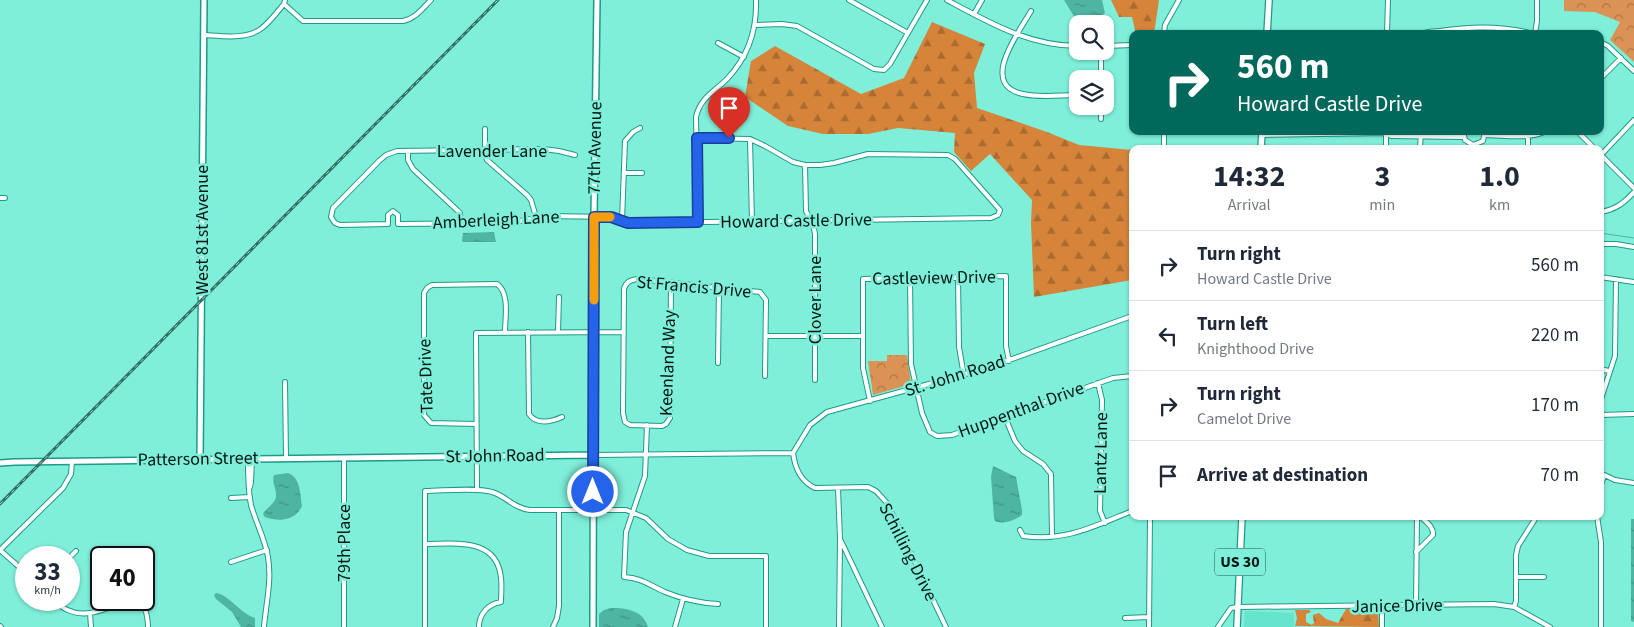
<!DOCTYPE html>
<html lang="en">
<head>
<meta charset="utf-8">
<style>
  :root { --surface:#fff; --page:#f6f6f7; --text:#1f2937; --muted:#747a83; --line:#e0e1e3 }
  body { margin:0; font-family:"Source Sans 3",sans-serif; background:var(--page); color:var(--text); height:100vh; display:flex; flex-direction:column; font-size:19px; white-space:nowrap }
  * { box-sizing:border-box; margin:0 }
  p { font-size:16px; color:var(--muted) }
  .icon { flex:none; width:28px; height:28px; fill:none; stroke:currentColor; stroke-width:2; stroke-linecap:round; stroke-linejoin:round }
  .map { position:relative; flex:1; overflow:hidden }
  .details { position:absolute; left:1129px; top:145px; width:475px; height:375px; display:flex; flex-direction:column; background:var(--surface); border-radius:10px; box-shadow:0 1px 4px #0004 }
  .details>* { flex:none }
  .banner { position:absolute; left:1129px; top:30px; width:475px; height:105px; border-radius:10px; box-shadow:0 1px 4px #0004; background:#00695c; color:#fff; overflow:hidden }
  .fabs { position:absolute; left:1069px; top:15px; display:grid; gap:10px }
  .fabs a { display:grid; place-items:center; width:45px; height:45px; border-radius:10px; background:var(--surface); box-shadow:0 1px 4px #0004; font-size:25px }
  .speed { position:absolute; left:15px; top:546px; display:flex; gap:10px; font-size:25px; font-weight:700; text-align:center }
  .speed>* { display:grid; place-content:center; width:65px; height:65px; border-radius:50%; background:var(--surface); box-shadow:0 1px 4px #0004; line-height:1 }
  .speed small { font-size:12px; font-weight:400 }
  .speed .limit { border:2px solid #111; border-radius:8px; background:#fff; color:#111 }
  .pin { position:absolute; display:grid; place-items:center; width:42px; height:42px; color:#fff; margin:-51px -21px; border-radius:50% 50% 50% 0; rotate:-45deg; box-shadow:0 0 5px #0007 }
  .pin .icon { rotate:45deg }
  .me { position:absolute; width:55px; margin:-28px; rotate:0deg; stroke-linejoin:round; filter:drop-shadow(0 0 4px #0008) }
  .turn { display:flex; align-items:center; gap:18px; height:105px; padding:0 25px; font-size:22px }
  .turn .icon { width:65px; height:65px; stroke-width:2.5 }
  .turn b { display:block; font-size:35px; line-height:42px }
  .eta { display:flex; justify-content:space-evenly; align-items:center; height:85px; text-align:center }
  .eta b { font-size:30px; font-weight:700; line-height:35px }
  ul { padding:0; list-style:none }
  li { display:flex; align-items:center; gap:15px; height:70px; padding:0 25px; border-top:1px solid var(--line) }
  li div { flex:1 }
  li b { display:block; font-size:19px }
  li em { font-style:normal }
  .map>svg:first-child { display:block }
  .built { fill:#66e4ce }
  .forest { fill:url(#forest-firs) }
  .park { fill:url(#park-crowns) }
  .water { fill:url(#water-ripples) }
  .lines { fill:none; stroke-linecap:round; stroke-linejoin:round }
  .stream { stroke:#4eb5a3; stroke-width:1 }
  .street-casing { stroke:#1b9b89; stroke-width:6 }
  .secondary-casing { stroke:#1b9b89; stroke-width:8 }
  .primary-casing { stroke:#1b9b89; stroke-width:8 }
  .street { stroke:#fff; stroke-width:4 }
  .secondary { stroke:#fff; stroke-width:5 }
  .primary { stroke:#fff; stroke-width:5.5 }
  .rail-casing { stroke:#336d62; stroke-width:3 }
  .rail { stroke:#7fefda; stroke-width:1; stroke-dasharray:4; stroke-linecap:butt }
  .route-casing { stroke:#184099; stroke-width:12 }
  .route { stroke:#2563eb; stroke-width:9 }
  .slow { stroke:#f59e0b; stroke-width:9 }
  .labels { text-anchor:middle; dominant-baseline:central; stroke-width:5; stroke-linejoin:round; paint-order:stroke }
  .shield { fill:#7fefda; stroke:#27584f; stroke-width:1 }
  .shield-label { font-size:16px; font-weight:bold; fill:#011713 }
  .street-label { font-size:18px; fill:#011713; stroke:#7fefda }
</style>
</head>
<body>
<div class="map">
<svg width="1634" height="627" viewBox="0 0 1634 627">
  <defs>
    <pattern id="forest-firs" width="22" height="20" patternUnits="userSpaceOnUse" patternTransform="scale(1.25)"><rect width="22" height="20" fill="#d6843a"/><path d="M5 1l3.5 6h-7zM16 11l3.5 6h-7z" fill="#ab6b30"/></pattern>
    <pattern id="park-crowns" width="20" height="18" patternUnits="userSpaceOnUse" patternTransform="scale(1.25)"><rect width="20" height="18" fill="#da9255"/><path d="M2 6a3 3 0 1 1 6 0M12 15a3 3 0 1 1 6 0" fill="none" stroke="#ae7645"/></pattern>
    <pattern id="water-ripples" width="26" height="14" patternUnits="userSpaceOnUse" patternTransform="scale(1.25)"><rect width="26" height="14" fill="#4eb5a3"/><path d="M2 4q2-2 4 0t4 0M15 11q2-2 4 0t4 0" fill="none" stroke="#3e9284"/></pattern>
  </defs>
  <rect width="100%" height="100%" fill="#7fefda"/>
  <path class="built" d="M1245 611 1294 613V627H1244Z"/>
  <path class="forest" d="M1111 0H1159L1154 34H1136L1132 17H1119Z
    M932 22 985 44 974 73 977 108 1047 132 1079 145 1132 150V280L1034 297 1031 223 1032 200 990 154 971 171 954 152 955 133 898 128 868 134H823L788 126 745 97 751 61 775 46 861 94 904 78Z
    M1346 609H1359L1362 613 1366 609 1376 611 1378 610 1379 627 1295 626 1297 618 1295 610H1309L1311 612 1306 614V622L1312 625 1314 623 1313 615 1319 613 1326 619 1338 623Z"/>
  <path class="park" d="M1564 0H1634V62L1610 40 1620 22 1595 12 1564 11Z
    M887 355H907L911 384 873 395 868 361H887Z"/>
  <path class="water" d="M1064 0H1102L1105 13C1097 21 1086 18 1075 18Z
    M494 232 496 242H463L462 241 463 233Z
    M993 466 1016 477 1022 510V515C1015 520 1004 525 995 521L994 518 991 477Z
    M288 473C301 478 300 494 302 506 295 521 279 522 265 517L263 514C266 508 274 505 276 497 277 489 271 482 274 475Z
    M1631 519H1634V622L1631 621Z
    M216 593C228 594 241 614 255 618V627H241L232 612 216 599 214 595Z
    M611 608C626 608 643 610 648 627H599V614L604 610Z"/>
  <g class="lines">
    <path class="stream" d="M1600 233 1634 238"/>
    <defs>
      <path id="street" d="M849 0 908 33
        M947 0C988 22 1029 46 1078 46
        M284 4 303 21H403C416 18 422 9 431 0
        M1031 11C1019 32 978 85 1023 94 1040 98 1060 95 1078 95
        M974 14 982 0
        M755 25 782 24 797 26 874 69 884 70 890 64 927 0
        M1164 34 1165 25 1179 0
        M1387 34 1388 0
        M1422 34C1427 31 1434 32 1440 31 1472 26 1502 25 1533 34
        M1535 34 1537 21V0
        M204 35C222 36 247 40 262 28 270 22 277 12 284 4L285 0
        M1600 42 1608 46 1634 71
        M718 43 744 57
        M1105 46 1132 45
        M1101 79V51
        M1600 79 1621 58
        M1101 106V119
        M485 129V154L487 160 527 195 531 200 536 217
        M1442 131 1463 132
        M1463 131 1465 140 1473 145 1483 141 1485 131
        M1528 131V149
        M1577 131 1595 149
        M1262 135 1386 133 1391 136 1463 137
        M1485 135C1503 135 1529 140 1546 131
        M750 139 752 221
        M1164 147V131
        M1386 149V131
        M1420 149 1421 131
        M408 151V160L413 169 457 210 460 213 461 223
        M1600 154 1634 188
        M575 155 559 151 543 149 397 151 386 155 379 161 333 208 331 217 335 223 340 225 388 224V215L393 211 398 215V224L509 223 547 216 611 217 628 223 991 218 998 215 1000 210 955 159 948 155 868 154 834 163 820 165H805L793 162 765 146 750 139 697 138
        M1601 155 1634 120
        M805 165 806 211 813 224 815 234V380
        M624 173H642
        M0 198H5
        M1600 212C1615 210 1624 203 1634 192
        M622 221 625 141 633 132 640 128
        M698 222 696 117C700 98 714 92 727 79 748 57 757 30 756 0
        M1600 244H1616L1634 247
        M958 277 959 347 964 376
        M1600 277 1634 282
        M910 278 911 364 922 413 930 432 937 436 952 435 1113 378 1132 376
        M671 282 670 418 666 424 662 426 630 425 625 422 623 413 624 289C626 282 630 280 637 279L760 292 766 300 765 376
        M528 332 529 414C536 425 551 422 562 417
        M558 332 559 297
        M766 336H863
        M718 363 719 287
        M1600 369 1609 371
        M285 382 286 458
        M1098 383 1102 400 1100 511 1105 523
        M870 401 863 368V279L1006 276V346L1009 361
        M1600 402 1615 356 1616 279
        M1600 415 1634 414
        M1005 417 1015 441 1023 451 1043 464 1051 474 1052 537
        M476 424 431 423 424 415V293L427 288 432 285 497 284C510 293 505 318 505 332
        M647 425 645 476 626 532 624 577C642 578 649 585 665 592 682 599 700 603 718 604
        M793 453 810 425 827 412 987 368 1132 316
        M793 453C795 468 800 481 815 488L868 487 876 491 887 503 946 627
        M594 455 793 453
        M344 458V627
        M248 459C248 474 248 490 251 505 256 523 265 539 268 557 272 581 266 603 264 627
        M1600 473 1615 480 1634 483
        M250 487 251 482 252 459
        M1600 487 1604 476
        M838 488 840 539 839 627
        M477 490 476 333 623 332
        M231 498 250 497
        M1597 516 1601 542V627
        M1020 530 1023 536C1065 542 1095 526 1132 511
        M841 541 882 627
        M425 544C455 544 497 537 501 578 502 586 501 594 501 602 488 604 479 614 479 627
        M0 550 63 488 71 474 72 461
        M0 550 26 573
        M1416 552 1433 535C1434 527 1426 522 1420 516
        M69 558 76 551
        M231 562 267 550
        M1516 577H1544
        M54 600C63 610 76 615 90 613 116 610 147 581 148 627
        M1416 606 1417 516
        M1514 607 1516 601V555L1518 546 1537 516
        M90 613 91 627
        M1125 618 1149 617
        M0 626 1 627
        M425 627V491C443 491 476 487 492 492 506 496 513 508 530 510H626L646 518 668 539 687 550 709 556H766V627
        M553 627 557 618 559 606V510
        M675 627 683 599
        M1149 627 1150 516
        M1218 627 1231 608 1238 607 1494 604 1514 607 1550 627
        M1382 627V606"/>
      <path id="secondary" d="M200 459 204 0
        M0 463 15 462 594 455
        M593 627 594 217 597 0"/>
      <path id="primary" d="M1267 34 1269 0
        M1261 149 1262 131
        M1237 627 1242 516"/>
    </defs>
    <use href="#street" class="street-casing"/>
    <use href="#secondary" class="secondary-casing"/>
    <use href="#primary" class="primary-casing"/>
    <use href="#street" class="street"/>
    <use href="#secondary" class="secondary"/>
    <use href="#primary" class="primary"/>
    <defs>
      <path id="rail" d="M0 504 498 0"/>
    </defs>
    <use href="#rail" class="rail-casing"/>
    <use href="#rail" class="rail"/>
  </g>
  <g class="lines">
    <defs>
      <path id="route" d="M593 492 594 217H611L628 223 698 222 697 138H729"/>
    </defs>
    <use href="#route" class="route-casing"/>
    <use href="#route" class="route"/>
    <path class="slow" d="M594 300V217H610"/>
  </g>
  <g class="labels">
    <rect class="shield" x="1215" y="548.5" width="50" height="27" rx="4"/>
    <g class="shield-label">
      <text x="1240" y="562">US 30</text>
    </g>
    <g class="street-label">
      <text transform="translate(595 148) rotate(-89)">77th Avenue</text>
      <text x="492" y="151">Lavender Lane</text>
      <text transform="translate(496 220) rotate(-3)">Amberleigh Lane</text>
      <text transform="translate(796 221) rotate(-1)">Howard Castle Drive</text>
      <text transform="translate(202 230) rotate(-90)">West 81st Avenue</text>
      <text transform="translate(934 278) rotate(-1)">Castleview Drive</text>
      <text transform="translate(694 287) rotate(5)">St Francis Drive</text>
      <text transform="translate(815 300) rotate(-90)">Clover Lane</text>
      <text transform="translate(668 363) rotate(-88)">Keenland Way</text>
      <text transform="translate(426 376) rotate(-92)">Tate Drive</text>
      <text transform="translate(955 376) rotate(-17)">St. John Road</text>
      <text transform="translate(1021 410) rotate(-20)">Huppenthal Drive</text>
      <text transform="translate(1101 453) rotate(-89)">Lantz Lane</text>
      <text transform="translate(495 456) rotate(-1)">St John Road</text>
      <text transform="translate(198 459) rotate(-1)">Patterson Street</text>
      <text transform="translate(344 543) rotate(-90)">79th Place</text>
      <text transform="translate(908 552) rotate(63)">Schilling Drive</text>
      <text transform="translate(1397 606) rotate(-1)">Janice Drive</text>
    </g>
  </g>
</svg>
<div class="fabs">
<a><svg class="icon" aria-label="search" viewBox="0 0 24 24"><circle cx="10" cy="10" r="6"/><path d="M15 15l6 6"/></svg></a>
<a><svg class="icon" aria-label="layers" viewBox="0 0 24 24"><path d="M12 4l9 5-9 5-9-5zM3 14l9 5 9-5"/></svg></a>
</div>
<div class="speed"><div>33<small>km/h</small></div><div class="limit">40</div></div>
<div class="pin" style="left:729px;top:138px;background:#d93025"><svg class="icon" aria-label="arrive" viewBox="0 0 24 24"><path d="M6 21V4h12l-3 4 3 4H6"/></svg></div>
<svg class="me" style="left:593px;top:492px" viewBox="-20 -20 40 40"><circle r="17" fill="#2563eb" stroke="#fff" stroke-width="3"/><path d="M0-11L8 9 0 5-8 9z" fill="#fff"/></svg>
<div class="banner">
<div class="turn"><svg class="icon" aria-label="right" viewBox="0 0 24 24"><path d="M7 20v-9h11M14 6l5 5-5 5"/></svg><div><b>560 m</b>Howard Castle Drive</div></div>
</div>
<section class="details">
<div class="eta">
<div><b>14:32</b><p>Arrival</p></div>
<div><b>3</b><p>min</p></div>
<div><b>1.0</b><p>km</p></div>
</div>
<ul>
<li><svg class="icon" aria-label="right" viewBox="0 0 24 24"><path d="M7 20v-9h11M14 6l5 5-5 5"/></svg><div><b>Turn right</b><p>Howard Castle Drive</p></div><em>560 m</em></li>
<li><svg class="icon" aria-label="left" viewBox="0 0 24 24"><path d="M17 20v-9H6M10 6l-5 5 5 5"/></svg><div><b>Turn left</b><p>Knighthood Drive</p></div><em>220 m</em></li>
<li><svg class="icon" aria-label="right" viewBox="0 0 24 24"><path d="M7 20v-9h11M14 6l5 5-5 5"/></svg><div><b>Turn right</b><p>Camelot Drive</p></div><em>170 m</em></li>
<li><svg class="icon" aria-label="arrive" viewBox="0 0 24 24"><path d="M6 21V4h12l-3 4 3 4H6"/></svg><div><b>Arrive at destination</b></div><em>70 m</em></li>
</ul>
</section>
</div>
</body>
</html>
